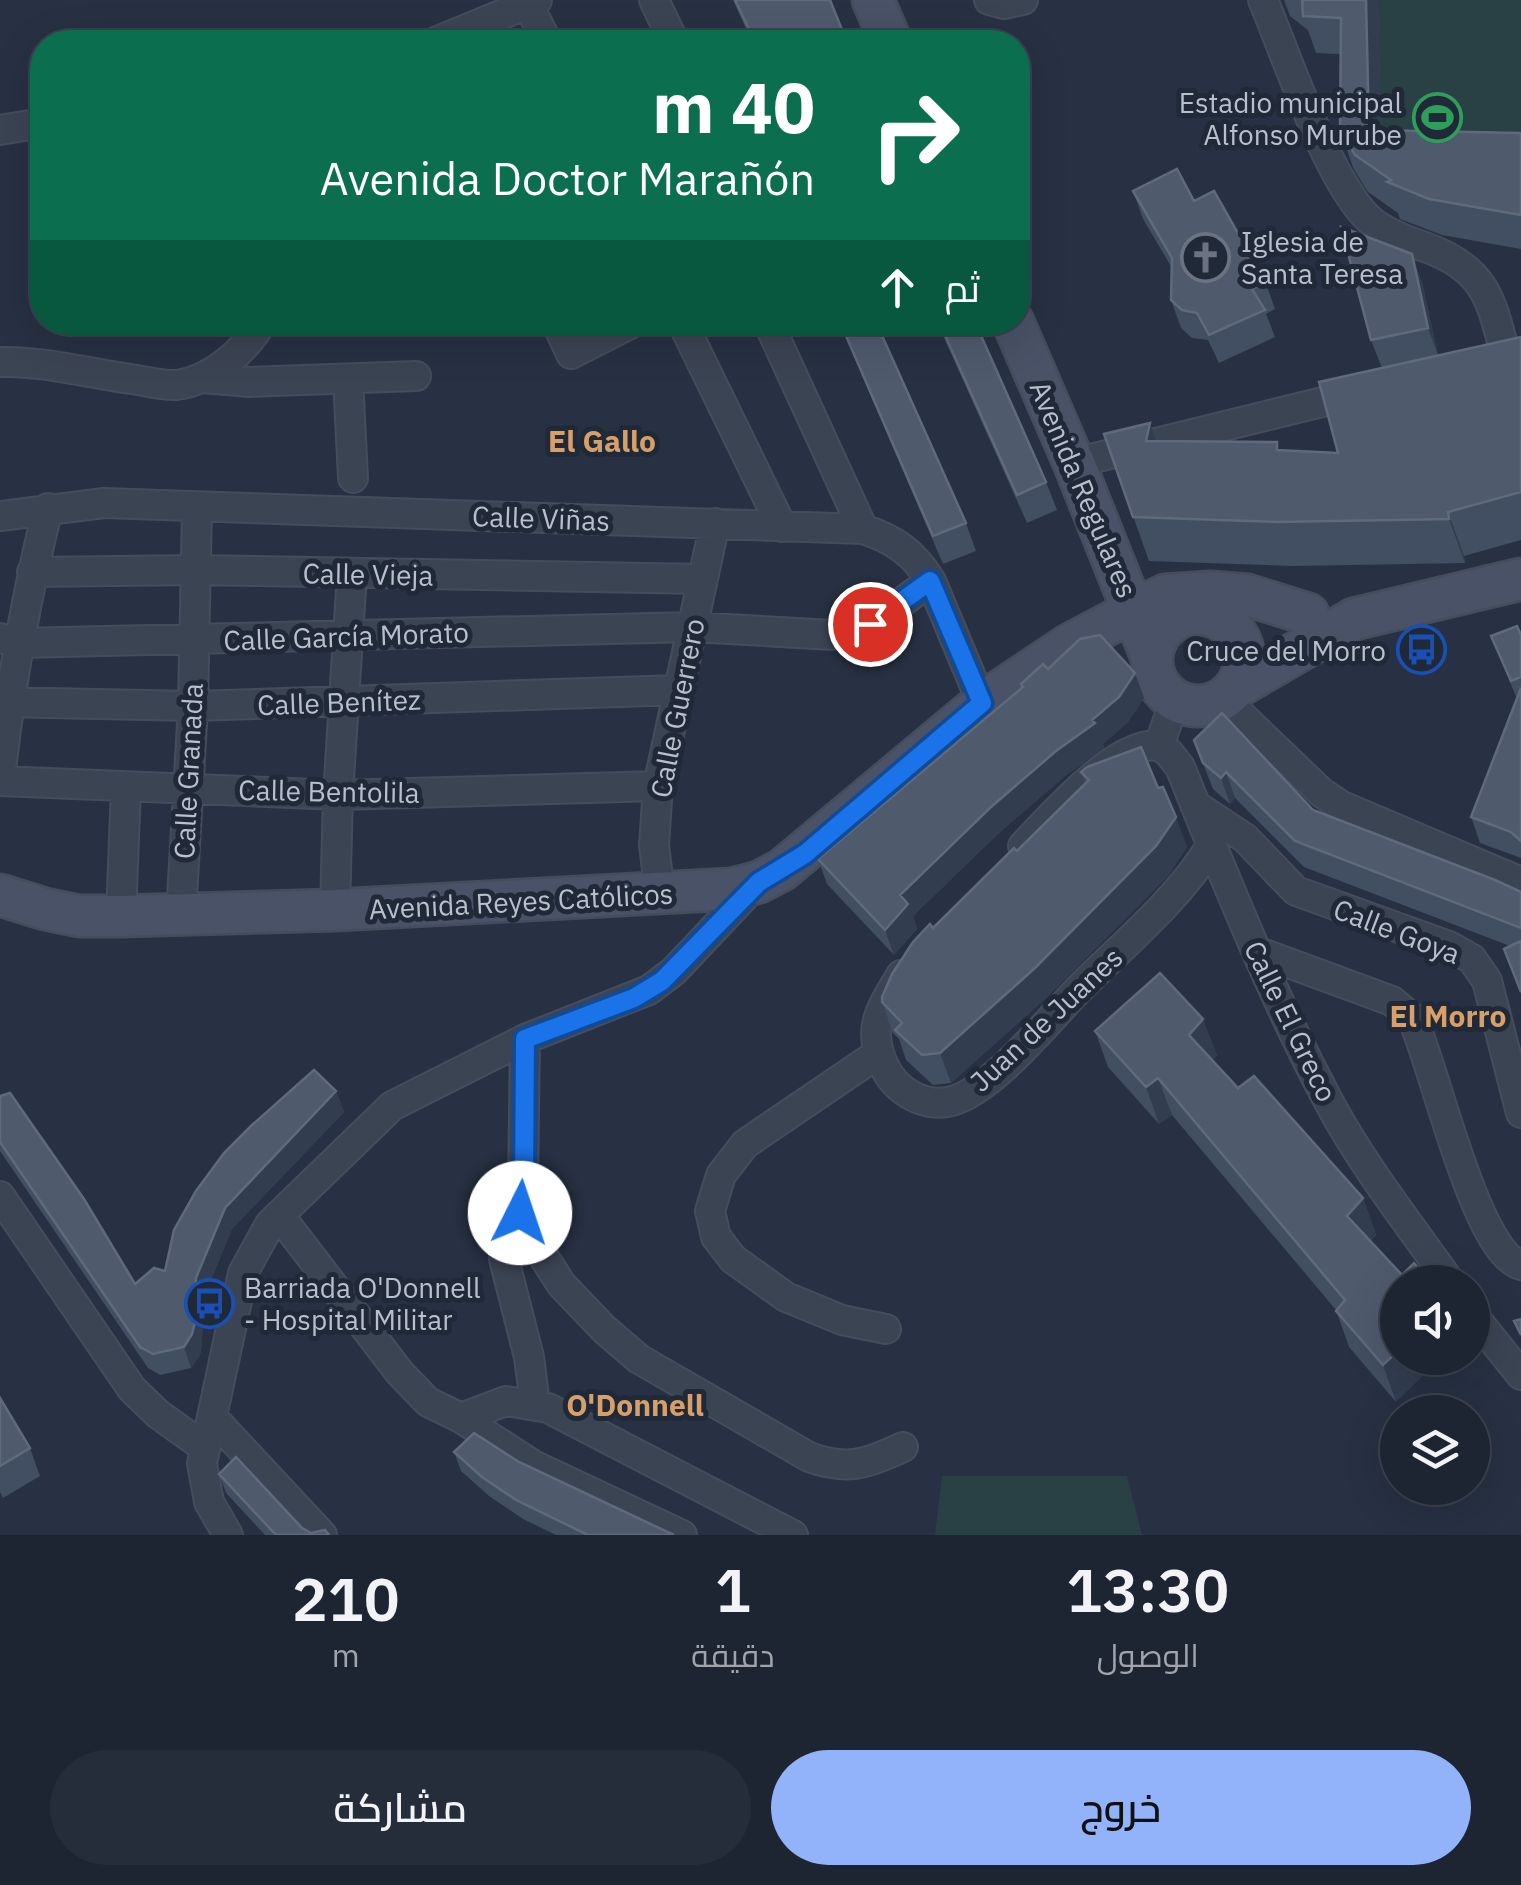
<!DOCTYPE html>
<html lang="ar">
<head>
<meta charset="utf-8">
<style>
  :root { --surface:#1d2532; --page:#252d3a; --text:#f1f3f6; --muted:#a0a5ac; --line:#3b424d; --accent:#92b3f9 }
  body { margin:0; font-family:"IBM Plex Sans",Cairo,sans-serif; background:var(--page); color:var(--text); direction:rtl; height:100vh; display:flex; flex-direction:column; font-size:38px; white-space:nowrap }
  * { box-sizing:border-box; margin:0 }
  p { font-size:32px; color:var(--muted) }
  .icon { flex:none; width:55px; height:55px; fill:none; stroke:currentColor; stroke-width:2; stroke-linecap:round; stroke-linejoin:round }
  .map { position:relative; height:1535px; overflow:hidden; direction:ltr }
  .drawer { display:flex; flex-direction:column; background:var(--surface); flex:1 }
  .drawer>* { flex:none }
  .guide { position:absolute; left:30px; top:30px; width:1000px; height:305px; border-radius:40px; box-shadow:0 10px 40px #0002,0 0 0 2px var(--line); direction:rtl; background:#0b6e4f; color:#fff; overflow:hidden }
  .controls { position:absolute; left:1380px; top:1265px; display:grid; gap:20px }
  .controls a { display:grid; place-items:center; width:110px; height:110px; border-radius:50%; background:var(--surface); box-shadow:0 10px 40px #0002,0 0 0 2px var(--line); font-size:50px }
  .pin { position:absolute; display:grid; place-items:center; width:85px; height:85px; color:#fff; margin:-42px; border:5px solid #fff; border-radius:50%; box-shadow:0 2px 10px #0007 }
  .me { position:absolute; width:110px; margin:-55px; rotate:4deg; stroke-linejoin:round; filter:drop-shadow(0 0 8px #0008) }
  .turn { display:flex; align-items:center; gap:35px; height:210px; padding:0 50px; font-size:45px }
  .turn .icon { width:130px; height:130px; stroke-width:2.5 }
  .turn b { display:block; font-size:70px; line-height:85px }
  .then { display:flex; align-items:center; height:95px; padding:0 50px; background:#0003; gap:20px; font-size:38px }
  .eta { display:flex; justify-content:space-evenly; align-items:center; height:170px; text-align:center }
  .eta b { font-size:60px; font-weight:600; line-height:70px }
  .button { display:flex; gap:20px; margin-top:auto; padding:20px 50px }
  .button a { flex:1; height:115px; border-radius:60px; background:var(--accent); color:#111; font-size:40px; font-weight:600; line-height:115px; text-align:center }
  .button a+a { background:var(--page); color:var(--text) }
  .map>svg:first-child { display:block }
  .green { fill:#294044 }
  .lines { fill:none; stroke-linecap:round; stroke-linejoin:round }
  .street-casing { stroke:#454d5c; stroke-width:32 }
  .secondary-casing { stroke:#454d5c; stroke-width:45 }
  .street { stroke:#3b4453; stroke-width:28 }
  .secondary { stroke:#495266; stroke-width:40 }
  .wall { fill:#424e61 }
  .shaded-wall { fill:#323d50 }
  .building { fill:#4f5a6d; stroke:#5f6a7c; stroke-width:2.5 }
  .route-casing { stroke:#114b97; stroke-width:25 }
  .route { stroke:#1a73e8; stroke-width:18 }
  .labels { text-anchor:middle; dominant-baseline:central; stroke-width:10; stroke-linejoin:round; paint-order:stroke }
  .poi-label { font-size:28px; fill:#b9bfcd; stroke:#202938; text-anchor:end }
  .street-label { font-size:28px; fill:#b9bfcd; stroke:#202938 }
  .neighbourhood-label { font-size:30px; font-weight:bold; fill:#d79f69; stroke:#202938 }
</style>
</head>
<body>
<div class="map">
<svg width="1521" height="1535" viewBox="0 0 1521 1535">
  <rect width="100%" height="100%" fill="#273143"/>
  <path class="green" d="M1289 0H1521V236L1411 222 1353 181 1354 55 1316 53 1317 37 1290 16Z
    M942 1476H1127L1142 1535H935Z"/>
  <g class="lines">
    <defs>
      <path id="street" d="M654 0 674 42
        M989 0 1004 4 1023 0
        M1263 0C1286 54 1329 184 1370 220 1385 233 1407 241 1425 247 1486 269 1491 299 1506 357
        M528 4 547 42
        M435 42 537 0
        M0 130 42 123
        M556 322 571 354 634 322
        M682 322 782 527
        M768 322 863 529
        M0 362C44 361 87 373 131 379 145 381 163 386 177 385 212 380 244 352 262 322
        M202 378 250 382 416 376
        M348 379 353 478
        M1074 463 1359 393
        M0 516 104 503 863 529C894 539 914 553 931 581L982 703
        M32 572 196 570 703 579
        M0 638 20 643 692 627 833 635C871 631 900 602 931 581
        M1224 699 1322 793 1342 806 1521 882
        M0 702 193 706 679 690
        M1159 746 1169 753 1180 767C1226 881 1272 996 1330 1104 1364 1167 1409 1224 1450 1282
        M1159 746 1175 700
        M0 779C10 688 26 597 48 508
        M0 781 338 795 658 786
        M1195 805 1245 838 1296 891 1449 946 1472 959 1487 981 1521 1113
        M1023 846C1050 818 1118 739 1159 746
        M660 895 654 845 658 786 715 523
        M335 910 338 795 352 574
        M181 915 193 706 197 507
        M121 916 126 787
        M1256 951 1392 1001 1412 1018C1434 1063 1475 1253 1521 1265
        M901 975C881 1009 866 1028 884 1066 896 1092 925 1108 952 1101 992 1090 1048 1021 1077 991 1123 945 1177 901 1211 846
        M525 1039 523 1186 520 1213 525 1227 561 1284 604 1329 639 1359 809 1457C847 1471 867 1464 903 1447
        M879 1053 745 1144 721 1175 710 1211 716 1237 733 1259 786 1297 842 1320 886 1329
        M0 1196 132 1389 158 1414 204 1447
        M279 1215 400 1373 428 1402 461 1418 533 1465 682 1535
        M525 1227 505 1232 504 1259 529 1357 535 1404
        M1472 1314 1521 1375
        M213 1418 322 1535
        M461 1418 506 1401 548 1408 793 1535
        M228 1535 209 1502 202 1463 243 1273 270 1224 392 1106 525 1039 649 990 674 971 757 883"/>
      <path id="secondary" d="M873 0 891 42
        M1013 322 1074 463 1152 658
        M1152 660a46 46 0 1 1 92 0a46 46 0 1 1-92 0Z
        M1237 687 1354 619 1521 579
        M0 895 45 909 79 916H121L335 910 732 889 759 882 782 870 982 703 1069 645 1135 610 1165 595 1210 592 1247 595 1308 614"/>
    </defs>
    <use href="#street" class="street-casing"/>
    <use href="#secondary" class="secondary-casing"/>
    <use href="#street" class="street"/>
    <use href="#secondary" class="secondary"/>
  </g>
  <path class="wall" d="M733 0H830L847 42H752Z
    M1284 0H1378L1381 131 1521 133V249L1442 235 1400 219 1398 213 1368 192 1353 167 1340 130 1341 54 1316 53 1308 30 1290 16Z
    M1133 191 1194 201 1265 281 1275 309 1266 314 1275 337 1219 363 1208 340 1192 338 1181 328 1171 300 1172 268 1143 219Z
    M1422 282 1438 355 1382 368 1371 340Z
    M839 322H876L966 523 976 551 943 564Z
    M937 322H975L1046 482 1057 510 1027 523Z
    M1521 337V540L1464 556 1465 563 1293 566 1149 561 1104 434 1150 423 1157 441 1280 451 1338 453Z
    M1521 635V858L1480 843 1471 817 1517 699 1491 636Z
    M1048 669 1135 673 1144 698 1128 722 1103 744 1104 748 1065 776 1000 832 913 916 917 929 894 955 827 884 818 859 1022 688 1021 684Z
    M1194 740 1313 810 1521 892V994L1510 946 1304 867 1235 798 1230 804 1213 789Z
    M1081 772 1158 788 1187 847 1167 877 1046 998 951 1083 933 1085 906 1060 899 1039 893 1033 882 1002 933 928 1017 851 1085 783Z
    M1095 1031 1217 1055 1212 1060 1238 1088 1363 1198 1376 1235 1370 1241 1396 1402 1349 1347 1336 1310 1172 1115 1159 1124 1108 1067Z
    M336 1091 344 1112 232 1229 203 1299 202 1343 200 1355 191 1368 160 1375 148 1368 0 1151V1096L135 1284 165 1271Z
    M0 1398 30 1448 40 1476 3 1498 0 1492Z
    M454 1452 519 1462 674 1535H556L523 1519 489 1496 461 1471Z
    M219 1474 311 1533 329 1535H265L226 1493Z"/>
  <path class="shaded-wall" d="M1366 0H1378L1382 167 1369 130Z
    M1412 254 1422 282 1438 355 1428 328Z
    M1150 423 1166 467 1146 441Z
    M1448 512 1464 556 1465 563 1449 519Z
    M1135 673 1144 698 1128 722 1103 744 1104 748 1065 776 1000 832 913 916 917 929 894 955 885 930 900 895 991 807 1092 720Z
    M1226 772 1235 798 1230 804 1221 778Z
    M1176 817 1187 847 1167 877 1046 998 951 1083 940 1053Z
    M1203 1019 1217 1055 1202 1071 1189 1035Z
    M1158 1078 1172 1115 1159 1124 1146 1087Z
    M336 1091 344 1112 232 1229 203 1299 202 1343 200 1355 191 1368 184 1347 196 1278 225 1208Z
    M1363 1198 1376 1235 1360 1252 1347 1216Z
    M1398 1351V1358H1441L1396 1402 1383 1365Z"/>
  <path class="building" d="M735 0H830L847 42H755Z
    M1302 0H1366L1369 130 1521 133V215L1429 199 1387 182 1391 180 1355 155 1340 130 1341 18 1303 16Z
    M1177 169 1194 201 1214 191 1265 281 1252 289 1265 310 1209 335 1197 313 1182 310 1171 300 1172 258 1133 191Z
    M1341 227 1412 254 1428 328 1371 340Z
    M840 322H876L966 523 933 536Z
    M939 322H975L1046 482 1017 495Z
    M1521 337V492L1448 512 1449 519 1277 522 1133 517 1104 434 1150 423 1146 441 1277 442V450L1338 453 1319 382Z
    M1517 626 1521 635V677L1511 681 1491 636Z
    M1100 635 1135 673 1119 697 1092 720 1095 723 1056 751 991 807 900 895 908 904 885 930 818 859 1023 687 1021 684 1043 664 1048 669 1080 639Z
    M1521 688V841L1511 832 1471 817Z
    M1222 713 1313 810 1495 880 1521 892V928L1295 841 1226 772 1221 778 1203 763 1194 740Z
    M1141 747 1158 788 1163 787 1176 817 1156 846 1035 968 940 1053 922 1055 895 1030 902 1023 882 1002V997L892 974 913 942 930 924 933 928 1014 848 1017 851 1089 780 1081 772 1087 767Z
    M1521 941V992L1504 949Z
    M1160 973 1203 1019 1189 1035 1238 1088 1254 1076 1363 1198 1347 1216 1402 1275 1414 1263 1430 1282H1398V1351L1383 1365 1336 1311 1345 1300 1158 1078 1146 1087 1095 1031Z
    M314 1070 336 1091 225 1208 196 1278 195 1322 192 1334 184 1347 153 1354 140 1347 0 1142V1096L10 1093 84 1199 135 1284 154 1268 165 1271 174 1230 196 1191 224 1153 251 1126Z
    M1521 1319V1335L1514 1321Z
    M0 1398 30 1448 0 1466Z
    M474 1433 519 1462 674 1535H588L516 1500 482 1477 454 1452Z
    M236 1457 302 1528 311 1533 325 1530 329 1535H276L219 1474Z"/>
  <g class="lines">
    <defs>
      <path id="route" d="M520 1213 524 1186 525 1039 634 998 662 981 759 882 805 854 982 703 930 581 870 624"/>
    </defs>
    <use href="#route" class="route-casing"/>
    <use href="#route" class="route"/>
  </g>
  <defs>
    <symbol id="stadium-ring" viewBox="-11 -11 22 22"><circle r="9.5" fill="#202938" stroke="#2e9e5b" stroke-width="1.5"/><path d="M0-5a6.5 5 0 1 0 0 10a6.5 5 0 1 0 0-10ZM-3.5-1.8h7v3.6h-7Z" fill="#2e9e5b"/></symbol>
    <symbol id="church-ring" viewBox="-11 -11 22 22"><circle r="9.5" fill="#202938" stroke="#6b7280" stroke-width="1.5"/><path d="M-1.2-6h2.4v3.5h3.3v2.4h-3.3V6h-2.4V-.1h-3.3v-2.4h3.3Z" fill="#6b7280"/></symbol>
    <symbol id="bus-ring" viewBox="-11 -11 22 22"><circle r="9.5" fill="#202938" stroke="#1a4fb4" stroke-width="1.5"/><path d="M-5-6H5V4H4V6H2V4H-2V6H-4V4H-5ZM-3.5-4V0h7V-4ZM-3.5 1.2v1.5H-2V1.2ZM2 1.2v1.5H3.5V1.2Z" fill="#1a4fb4"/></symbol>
  </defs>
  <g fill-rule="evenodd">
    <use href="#stadium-ring" x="1410" y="90" width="55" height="55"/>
    <use href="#church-ring" x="1178" y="230" width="55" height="55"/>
    <use href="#bus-ring" x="1394" y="622" width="55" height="55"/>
    <use href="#bus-ring" x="182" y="1276" width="55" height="55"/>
  </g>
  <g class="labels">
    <g class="poi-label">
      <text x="1402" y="102">Estadio municipal<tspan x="1402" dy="32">Alfonso Murube</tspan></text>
      <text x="1241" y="241" text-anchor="start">Iglesia de<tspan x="1241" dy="32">Santa Teresa</tspan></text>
      <text x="1386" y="650">Cruce del Morro</text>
      <text x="244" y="1287" text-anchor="start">Barriada O'Donnell<tspan x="244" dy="32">- Hospital Militar</tspan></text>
    </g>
    <g class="street-label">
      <text transform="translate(1084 489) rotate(67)">Avenida Regulares</text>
      <text transform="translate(541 518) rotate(2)">Calle Viñas</text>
      <text transform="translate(368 574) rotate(1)">Calle Vieja</text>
      <text transform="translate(346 636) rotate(-2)">Calle García Morato</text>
      <text transform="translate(339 702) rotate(-2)">Calle Benítez</text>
      <text transform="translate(677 708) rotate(-79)">Calle Guerrero</text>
      <text transform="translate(188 771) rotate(-87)">Calle Granada</text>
      <text transform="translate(329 791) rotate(1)">Calle Bentolila</text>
      <text transform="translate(521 901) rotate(-3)">Avenida Reyes Católicos</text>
      <text transform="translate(1397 931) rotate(21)">Calle Goya</text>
      <text transform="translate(1046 1019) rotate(-43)">Juan de Juanes</text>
      <text transform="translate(1291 1021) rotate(64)">Calle El Greco</text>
    </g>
    <g class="neighbourhood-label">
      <text x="602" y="440">El Gallo</text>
      <text x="1448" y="1015">El Morro</text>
      <text x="635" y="1404">O'Donnell</text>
    </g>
  </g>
</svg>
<div class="controls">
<a><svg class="icon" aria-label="sound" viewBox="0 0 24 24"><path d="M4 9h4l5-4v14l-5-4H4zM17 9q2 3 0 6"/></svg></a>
<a><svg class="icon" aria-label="layers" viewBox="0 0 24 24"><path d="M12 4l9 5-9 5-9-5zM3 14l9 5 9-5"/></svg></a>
</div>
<div class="pin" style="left:870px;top:624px;background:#d93025"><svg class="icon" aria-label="arrive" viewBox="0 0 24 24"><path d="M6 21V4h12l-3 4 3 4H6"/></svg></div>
<svg class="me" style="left:520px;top:1213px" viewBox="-20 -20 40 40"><circle r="19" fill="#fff"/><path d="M0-13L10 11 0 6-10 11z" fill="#1a73e8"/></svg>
<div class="guide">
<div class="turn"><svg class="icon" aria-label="right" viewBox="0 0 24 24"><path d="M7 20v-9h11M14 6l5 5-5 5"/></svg><div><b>40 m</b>Avenida Doctor Marañón</div></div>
<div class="then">ثم<svg class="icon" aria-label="ahead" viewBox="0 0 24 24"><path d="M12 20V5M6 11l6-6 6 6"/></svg></div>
</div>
</div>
<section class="drawer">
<div class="eta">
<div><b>13:30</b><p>الوصول</p></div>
<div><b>1</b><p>دقيقة</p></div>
<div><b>210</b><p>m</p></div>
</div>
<div class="button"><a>خروج</a><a>مشاركة</a></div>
</section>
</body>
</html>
